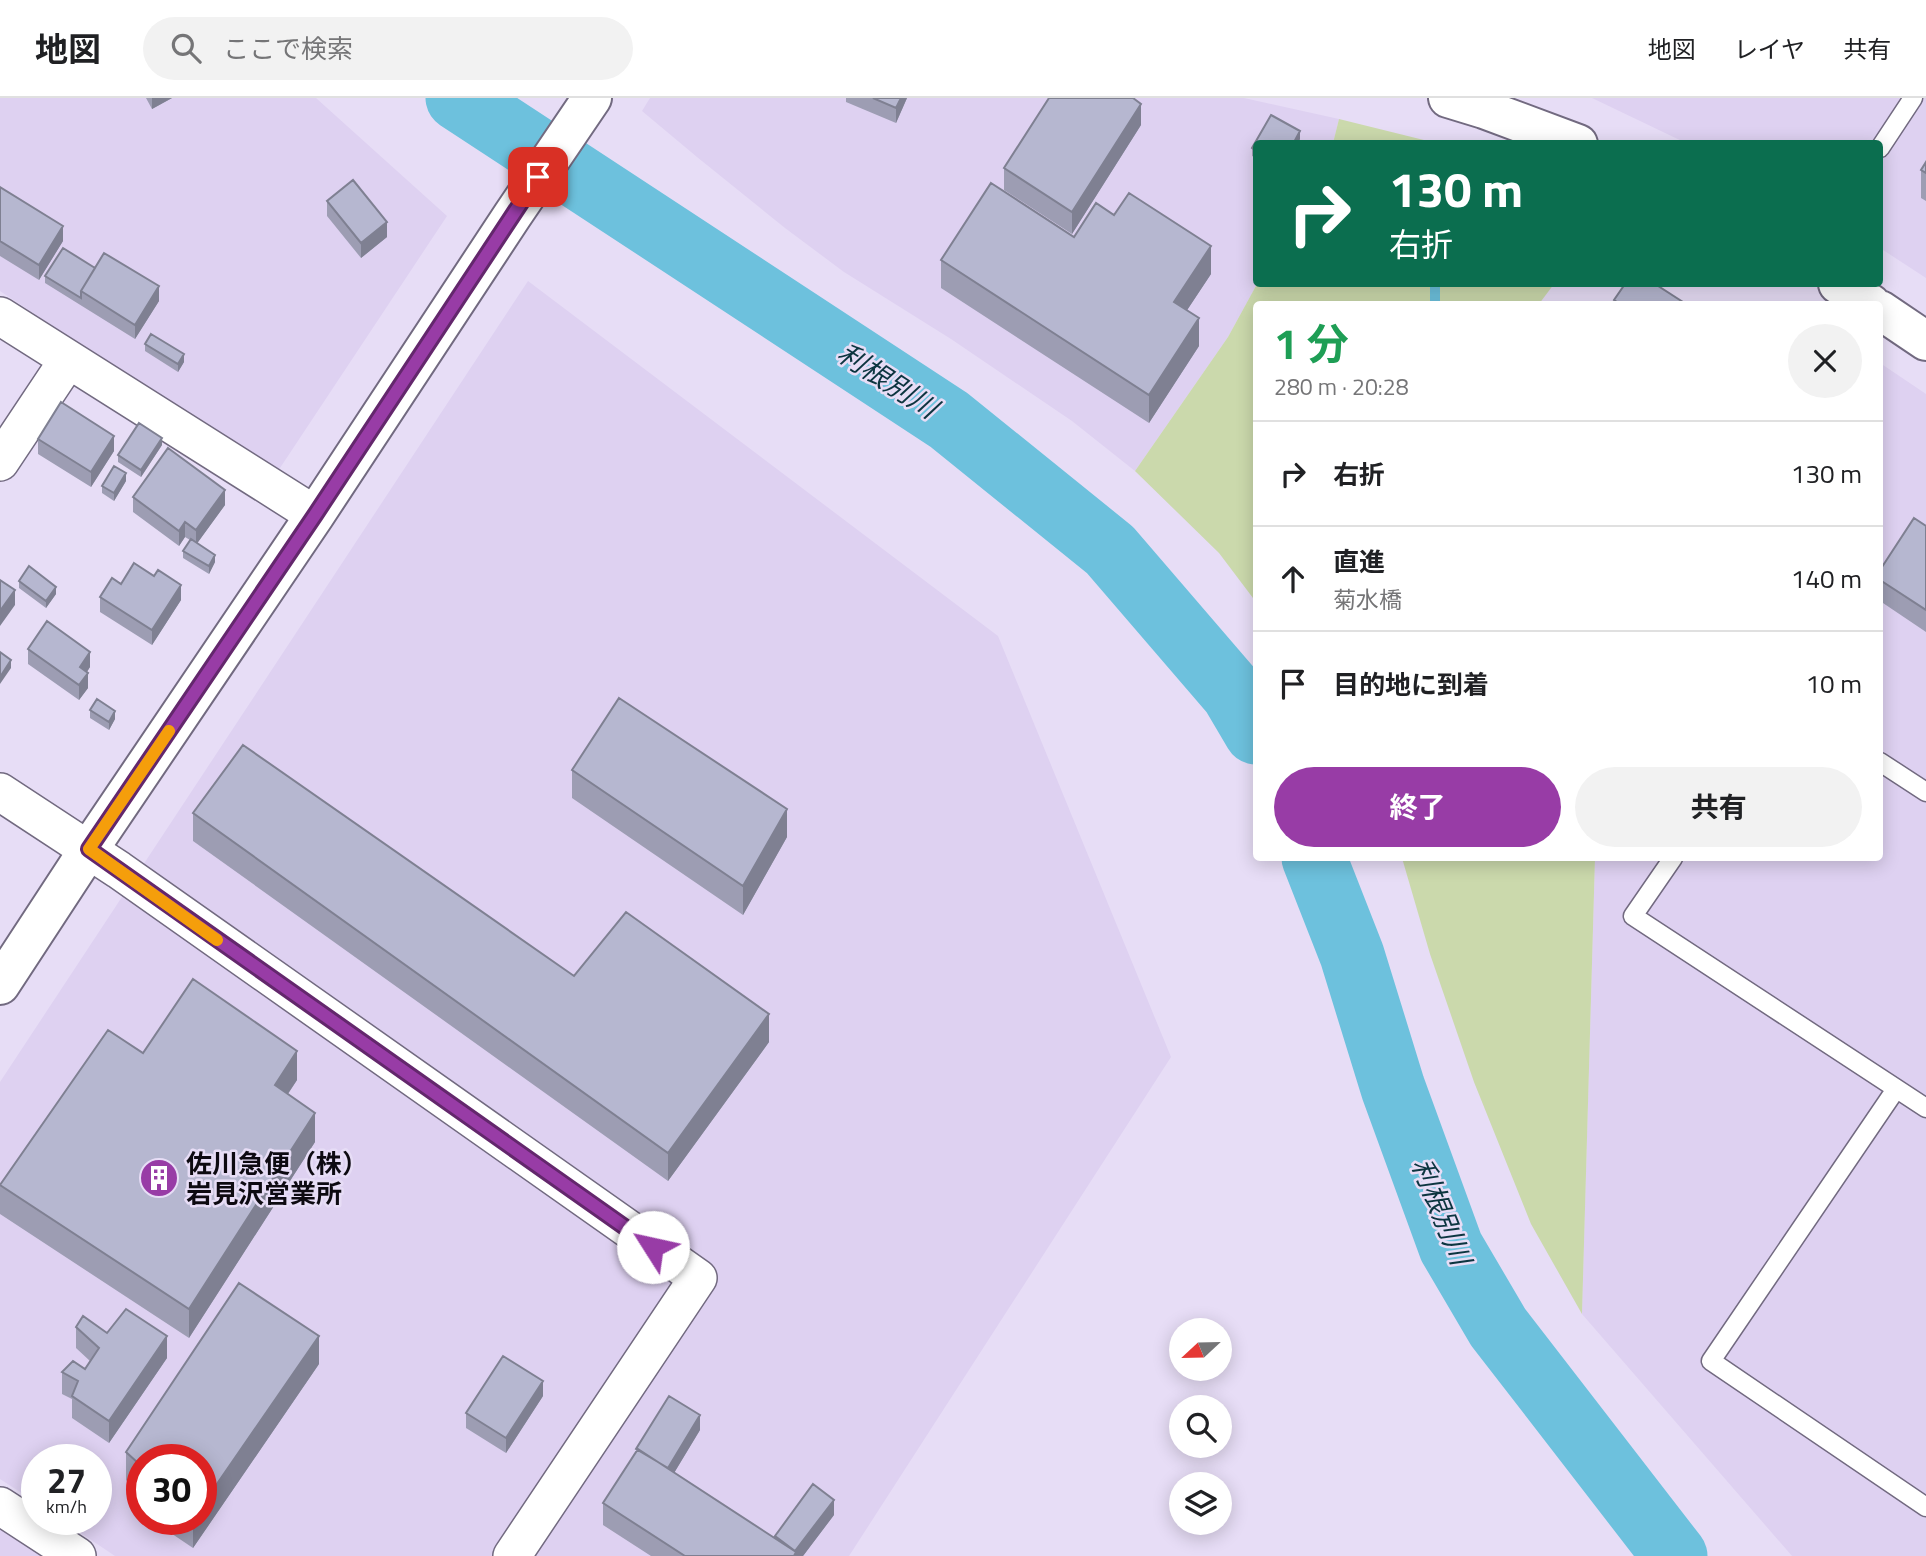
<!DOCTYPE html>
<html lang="ja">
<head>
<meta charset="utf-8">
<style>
  :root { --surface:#fff; --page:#f2f2f2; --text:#202124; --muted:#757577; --line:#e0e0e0; --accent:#983ca6 }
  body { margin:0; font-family:"Titillium Web","Noto Sans JP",sans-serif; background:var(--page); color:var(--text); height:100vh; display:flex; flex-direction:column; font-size:26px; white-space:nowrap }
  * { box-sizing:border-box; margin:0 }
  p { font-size:23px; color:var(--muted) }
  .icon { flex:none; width:38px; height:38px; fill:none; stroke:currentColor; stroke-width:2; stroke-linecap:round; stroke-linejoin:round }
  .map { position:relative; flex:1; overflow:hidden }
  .side { position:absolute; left:1253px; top:203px; width:630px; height:560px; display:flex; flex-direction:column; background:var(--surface); border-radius:7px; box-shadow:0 4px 18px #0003 }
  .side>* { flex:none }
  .hud { position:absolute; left:1253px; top:42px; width:630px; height:147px; border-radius:7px; box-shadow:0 4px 18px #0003; background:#0b6e4f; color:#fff; overflow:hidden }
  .needle { width:46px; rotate:248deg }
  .tools { position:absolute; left:1169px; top:1220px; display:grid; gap:14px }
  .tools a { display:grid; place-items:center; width:63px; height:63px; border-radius:50%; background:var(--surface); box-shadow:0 4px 18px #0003; font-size:35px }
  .speed { position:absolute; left:21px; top:1346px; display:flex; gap:14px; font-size:35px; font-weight:700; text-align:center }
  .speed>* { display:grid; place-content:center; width:91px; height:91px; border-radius:50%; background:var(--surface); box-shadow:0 4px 18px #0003; line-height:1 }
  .speed small { font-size:18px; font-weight:400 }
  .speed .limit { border:10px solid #d22; background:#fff; color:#111 }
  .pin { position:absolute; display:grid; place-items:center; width:60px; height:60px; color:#fff; margin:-30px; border-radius:14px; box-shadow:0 4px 10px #0006 }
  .me { position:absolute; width:77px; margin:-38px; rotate:305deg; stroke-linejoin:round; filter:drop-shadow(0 0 5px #0008) }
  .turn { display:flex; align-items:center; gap:24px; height:147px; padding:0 21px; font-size:32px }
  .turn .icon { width:91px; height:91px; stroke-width:2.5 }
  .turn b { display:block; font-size:49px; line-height:60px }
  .round { display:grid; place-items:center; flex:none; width:74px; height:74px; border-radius:37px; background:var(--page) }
  .head { display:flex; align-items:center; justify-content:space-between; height:119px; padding:0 21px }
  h1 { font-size:42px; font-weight:700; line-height:52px; color:#1e9e55 }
  .cta { display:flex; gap:14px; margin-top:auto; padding:14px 21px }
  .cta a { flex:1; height:80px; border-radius:42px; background:var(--accent); color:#fff; font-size:28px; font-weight:700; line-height:80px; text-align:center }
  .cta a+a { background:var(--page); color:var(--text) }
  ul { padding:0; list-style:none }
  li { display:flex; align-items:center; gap:21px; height:105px; padding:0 21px; border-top:2px solid var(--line) }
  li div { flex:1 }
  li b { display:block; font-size:26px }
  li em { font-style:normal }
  header { display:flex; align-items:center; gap:42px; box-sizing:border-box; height:98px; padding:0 35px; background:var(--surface); border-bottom:2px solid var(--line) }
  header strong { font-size:33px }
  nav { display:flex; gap:38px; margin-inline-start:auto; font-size:24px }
  .search { width:490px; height:63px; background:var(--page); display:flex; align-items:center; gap:18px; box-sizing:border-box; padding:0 24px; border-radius:38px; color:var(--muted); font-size:26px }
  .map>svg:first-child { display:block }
  .built { fill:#ded1f1; fill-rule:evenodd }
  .green { fill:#cbd9ac }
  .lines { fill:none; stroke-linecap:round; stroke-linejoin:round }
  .stream { stroke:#6dc1dd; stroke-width:10 }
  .river { stroke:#6dc1dd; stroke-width:65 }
  .lane-casing { stroke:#726a80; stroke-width:21 }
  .street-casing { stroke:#726a80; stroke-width:40 }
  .secondary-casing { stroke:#726a80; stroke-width:42 }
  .lane { stroke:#fff; stroke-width:18 }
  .street { stroke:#fff; stroke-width:37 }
  .secondary { stroke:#fff; stroke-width:38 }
  .wall { fill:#9d9db3 }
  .shaded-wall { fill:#7f8092 }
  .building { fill:#b6b7d0; stroke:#7f8092; stroke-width:2 }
  .route-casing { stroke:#63276c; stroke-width:18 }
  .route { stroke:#983ca6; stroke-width:12 }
  .slow { stroke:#f59e0b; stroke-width:12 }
  .labels { text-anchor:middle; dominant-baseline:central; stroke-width:5; stroke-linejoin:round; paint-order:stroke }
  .poi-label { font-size:26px; font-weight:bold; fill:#0d0a11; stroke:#e7ddf6; text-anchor:start }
  .water-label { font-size:28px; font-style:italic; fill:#0c3540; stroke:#e7ddf6 }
</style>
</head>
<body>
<header>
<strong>地図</strong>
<div class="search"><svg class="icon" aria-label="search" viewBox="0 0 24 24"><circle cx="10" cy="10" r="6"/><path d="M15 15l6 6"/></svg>ここで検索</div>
<nav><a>地図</a><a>レイヤ</a><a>共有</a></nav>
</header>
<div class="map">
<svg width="1926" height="1458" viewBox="0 0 1926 1458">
  <rect width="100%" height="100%" fill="#e7ddf6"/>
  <path class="built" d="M0 0H316L447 118 276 376 0 193Z
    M650 0H1244L1339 21 1333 45 1256 46 1257 186 1228 239 1135 373 1072 323 951 241 844 174 785 130 697 59 642 13Z
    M1592 0H1926V180L1880 150V46L1686 45Z
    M528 183 998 538 1171 959 849 1458H115L60 1421H96V1362H37V1405L0 1381V984ZM142 1362H201V1421H142Z
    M1880 265 1926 296V1458H1792L1582 1216 1595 760H1880Z
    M0 1425 49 1458H0Z"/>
  <path class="green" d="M1339 21 1436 45H1333Z
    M1257 186H1554L1539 206H1256V504L1219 455 1135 373 1228 239Z
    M1402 760H1595L1582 1216 1531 1126 1474 984 1430 856Z"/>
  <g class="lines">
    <path class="stream" d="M1435 186V206"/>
    <path class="river" d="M458 0 949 322 1110 452 1233 595 1256 634
      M1314 760 1352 857 1393 990 1451 1149 1498 1229 1675 1458"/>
    <defs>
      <path id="lane" d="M1880 50 1913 0
        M1880 664 1926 694
        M1673 760 1633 818 1926 1010
        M1896 991 1711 1263 1926 1409"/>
      <path id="street" d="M0 218 315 417
        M0 364 68 262
        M0 694 119 772 698 1180 512 1458
        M0 1408 77 1458"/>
      <path id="secondary" d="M1448 0 1484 11 1578 46
        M1838 186 1871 206
        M1880 212 1926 243
        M0 887 89 751 315 417 512 118 592 0"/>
    </defs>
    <use href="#lane" class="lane-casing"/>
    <use href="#street" class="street-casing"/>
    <use href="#secondary" class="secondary-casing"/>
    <use href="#lane" class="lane"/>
    <use href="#street" class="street"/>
    <use href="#secondary" class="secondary"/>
  </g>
  <path class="wall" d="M146 0H172L152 11Z
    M846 0H907L896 25 846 4Z
    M1271 17 1300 33V41L1297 46H1256V60L1252 58V50Z
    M1141 27 1072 136 1004 92V70Z
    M1926 64V103L1921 100V72Z
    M0 89 63 143 39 182 0 158Z
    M327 103 387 139 361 160 327 118Z
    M1114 117 1211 176 1187 212 1199 248 1149 325 941 190V162L1074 139Z
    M95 170 159 203 135 241 45 185V178Z
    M145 246 184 264 178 274 145 253Z
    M38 341 114 353 91 389 38 356Z
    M162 347 141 379 118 364V357Z
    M126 383 114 403 102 395V388Z
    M133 399 225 407 197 445 215 464 209 476 183 460V453L190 442 185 439 179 448 133 414Z
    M1926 428V534L1880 503V472Z
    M19 483 56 496 46 510 19 490Z
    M121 486 181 502 152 547 100 514V499Z
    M28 551 90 569 87 574 88 590 79 602 28 566Z
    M90 612 115 621 109 632 90 620Z
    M572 672 787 739 743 817 572 700Z
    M193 715 574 878 769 944 668 1083 193 743Z
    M143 955 297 982 288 996 315 1044 189 1240 0 1116V1087Z
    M76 1229 107 1235 167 1260 109 1345 72 1320V1301L62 1296V1274L85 1271 90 1263 76 1250Z
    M319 1266 193 1450 150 1421H201L142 1362V1415L130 1407V1386L126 1382V1354Z
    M543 1298 506 1355 466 1330V1315Z
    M700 1332 674 1375 775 1440V1438L834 1417 803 1458H651L603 1427V1405L636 1354V1351Z"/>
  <path class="shaded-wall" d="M152 0H172L152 11Z
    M901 0H907L896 25V10Z
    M1141 6V27L1072 136V114Z
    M1300 33V41L1297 46H1293Z
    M387 124V139L361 160V145Z
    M63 128V143L39 182V167Z
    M1211 148V176L1174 232V204Z
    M159 188V203L135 241V227Z
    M1199 220V248L1149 325V297Z
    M184 256V264L178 274V266Z
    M114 338V353L91 389V374Z
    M162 340V347L141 379V372Z
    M126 375V383L114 403V395Z
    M225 392V407L196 447V432Z
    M185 424V439L179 448V433Z
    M215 457V464L209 476V468Z
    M181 487V502L152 547V532Z
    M56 489V496L46 510V503Z
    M15 492V507L0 528V513Z
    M90 554V569L80 584V569Z
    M11 562V570L0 586V579Z
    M88 575V590L79 602V587Z
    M115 613V621L109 632V624Z
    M787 711V739L743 817V788Z
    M769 916V944L668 1083V1055Z
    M297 953V982L275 1015V987Z
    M315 1015V1044L189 1240V1211Z
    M167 1238V1260L109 1345V1323Z
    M319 1238V1266L193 1450V1422L201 1421V1409Z
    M543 1283V1298L506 1355V1340Z
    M700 1317V1332L668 1385V1370Z
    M834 1402V1417L803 1458H794L795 1453Z"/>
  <path class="building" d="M873 0H901L896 10Z
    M1049 0H1133L1141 6 1072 114 1004 70Z
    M1271 17 1300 33 1293 46H1256V53L1252 50Z
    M1926 64V75L1921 72Z
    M353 82 387 124 361 145 327 103Z
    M991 85 1074 139 1096 105 1114 117 1129 95 1211 148 1174 204 1199 220 1149 297 941 162Z
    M0 89 63 128 39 167 0 143Z
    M63 150 95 170 81 193V200L45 178Z
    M104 155 159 188 135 227 81 193Z
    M1625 186H1655L1686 206H1620L1614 202Z
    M151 236 184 256 178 266 145 246Z
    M61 304 114 338 91 374 38 341Z
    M139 325 162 340 141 372 118 357Z
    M168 350 225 392 196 432 185 424 179 433 133 399Z
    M114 368 126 375 114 395 102 388Z
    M1914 420 1926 428V512L1880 482V472Z
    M191 441 215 457 209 468 183 453Z
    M134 465 154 478 158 472 181 487 152 532 100 499 112 480 121 486Z
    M29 468 56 489 46 503 19 483Z
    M0 482 15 492 0 513Z
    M47 523 90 554 80 569 88 575 79 587 28 551Z
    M0 554 11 562 0 579Z
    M619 600 787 711 743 788 572 672Z
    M97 601 115 613 109 624 90 612Z
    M243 647 574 878 626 814 769 916 668 1055 193 715Z
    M193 881 297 953 275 987 315 1015 189 1211 0 1087 108 932 143 955Z
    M239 1185 319 1238 201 1409V1362H142V1387L130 1379 137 1364 126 1354Z
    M126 1211 167 1238 109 1323 72 1298 78 1283 62 1274 73 1263 85 1271 99 1250 76 1229 83 1218 107 1235Z
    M503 1258 543 1283 506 1340 466 1315Z
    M669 1298 700 1317 668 1370 636 1351Z
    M638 1351 796 1454 794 1458H685L603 1405Z
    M813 1386 834 1402 795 1453 775 1438Z"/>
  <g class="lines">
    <defs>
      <path id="route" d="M538 79 315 417 89 751 653 1149"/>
    </defs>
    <use href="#route" class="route-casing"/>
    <use href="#route" class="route"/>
    <path class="slow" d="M169 633 89 751 217 842"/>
  </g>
  <defs>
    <symbol id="building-disc" viewBox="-11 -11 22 22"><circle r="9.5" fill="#983ca6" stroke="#e7ddf6"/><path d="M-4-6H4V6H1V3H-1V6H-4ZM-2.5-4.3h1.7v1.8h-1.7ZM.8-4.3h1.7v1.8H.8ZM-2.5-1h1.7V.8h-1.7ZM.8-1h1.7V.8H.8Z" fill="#fff"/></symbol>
  </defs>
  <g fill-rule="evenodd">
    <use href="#building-disc" x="137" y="1058" width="44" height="44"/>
  </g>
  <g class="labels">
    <g class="poi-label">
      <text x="186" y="1065">佐川急便（株）<tspan x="186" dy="30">岩見沢営業所</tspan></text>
    </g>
    <g class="water-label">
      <text transform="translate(888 282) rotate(33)">利根別川</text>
      <text transform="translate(1442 1113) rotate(68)">利根別川</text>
    </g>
  </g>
</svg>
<div class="tools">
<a><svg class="needle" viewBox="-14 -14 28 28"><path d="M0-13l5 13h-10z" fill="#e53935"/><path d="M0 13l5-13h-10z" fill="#757577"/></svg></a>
<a><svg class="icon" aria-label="search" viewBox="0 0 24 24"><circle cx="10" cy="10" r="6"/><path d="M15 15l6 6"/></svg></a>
<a><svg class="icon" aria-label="layers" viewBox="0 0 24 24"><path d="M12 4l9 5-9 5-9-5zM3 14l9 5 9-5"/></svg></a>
</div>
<div class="speed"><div>27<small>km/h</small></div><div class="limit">30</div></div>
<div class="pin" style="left:538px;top:79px;background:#d93025"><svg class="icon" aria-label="arrive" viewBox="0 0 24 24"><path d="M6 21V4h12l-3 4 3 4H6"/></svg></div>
<svg class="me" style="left:653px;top:1149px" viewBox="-20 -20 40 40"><circle r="19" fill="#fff"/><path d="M0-13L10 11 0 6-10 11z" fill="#983ca6"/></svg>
<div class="hud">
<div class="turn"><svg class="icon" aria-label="right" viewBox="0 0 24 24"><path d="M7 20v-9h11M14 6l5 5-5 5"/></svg><div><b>130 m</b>右折</div></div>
</div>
<section class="side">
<div class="head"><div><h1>1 分</h1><p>280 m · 20:28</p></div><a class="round"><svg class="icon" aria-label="close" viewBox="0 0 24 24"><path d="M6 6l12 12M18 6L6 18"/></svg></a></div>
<ul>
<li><svg class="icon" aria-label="right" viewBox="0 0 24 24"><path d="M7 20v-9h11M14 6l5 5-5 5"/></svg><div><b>右折</b></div><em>130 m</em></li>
<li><svg class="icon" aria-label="ahead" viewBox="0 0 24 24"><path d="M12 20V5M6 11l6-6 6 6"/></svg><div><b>直進</b><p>菊水橋</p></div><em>140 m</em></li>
<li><svg class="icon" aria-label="arrive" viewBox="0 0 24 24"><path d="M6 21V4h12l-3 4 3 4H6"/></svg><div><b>目的地に到着</b></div><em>10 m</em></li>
</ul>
<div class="cta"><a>終了</a><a>共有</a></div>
</section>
</div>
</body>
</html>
